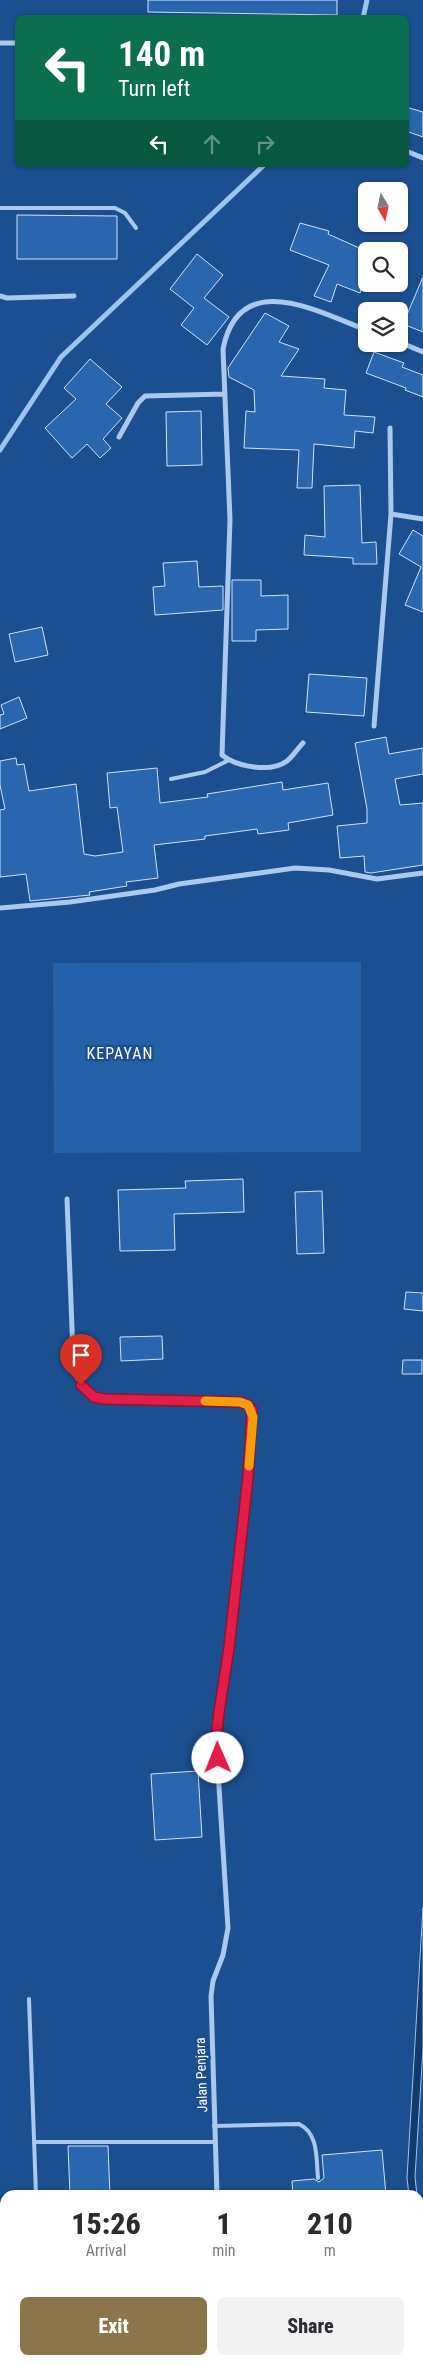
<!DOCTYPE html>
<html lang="en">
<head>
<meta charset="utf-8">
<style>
  :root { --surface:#fff; --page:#f2f2f3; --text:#2b2b33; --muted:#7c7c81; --accent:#8a764a }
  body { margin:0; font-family:"Roboto Condensed",sans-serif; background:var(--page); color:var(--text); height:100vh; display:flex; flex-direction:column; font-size:19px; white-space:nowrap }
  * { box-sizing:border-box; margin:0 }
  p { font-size:16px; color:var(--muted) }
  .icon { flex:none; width:28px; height:28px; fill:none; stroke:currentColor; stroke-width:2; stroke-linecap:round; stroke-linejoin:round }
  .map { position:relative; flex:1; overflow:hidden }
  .side { position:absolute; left:0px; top:2190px; width:424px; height:175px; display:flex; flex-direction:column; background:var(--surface); border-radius:15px 15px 0 0; box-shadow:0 1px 4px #0004 }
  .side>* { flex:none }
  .guide { position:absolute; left:15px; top:15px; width:394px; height:152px; border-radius:8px; box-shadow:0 1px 4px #0004; background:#0b6e4f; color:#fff; overflow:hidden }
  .needle { width:32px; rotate:171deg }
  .tools { position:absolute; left:358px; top:182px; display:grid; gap:10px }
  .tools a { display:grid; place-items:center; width:50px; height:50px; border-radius:8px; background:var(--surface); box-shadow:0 1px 4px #0004; font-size:25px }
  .pin { position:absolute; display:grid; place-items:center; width:42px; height:42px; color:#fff; margin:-51px -21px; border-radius:50% 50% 50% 0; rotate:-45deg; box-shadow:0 0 5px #0007 }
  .pin .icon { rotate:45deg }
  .me { position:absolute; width:55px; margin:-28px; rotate:359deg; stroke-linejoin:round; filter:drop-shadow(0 0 4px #0008) }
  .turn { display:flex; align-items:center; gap:18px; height:105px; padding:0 20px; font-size:22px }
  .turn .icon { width:65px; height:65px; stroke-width:2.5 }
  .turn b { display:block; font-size:35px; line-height:42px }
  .lanes { display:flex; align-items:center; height:48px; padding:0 20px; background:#0003; justify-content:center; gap:25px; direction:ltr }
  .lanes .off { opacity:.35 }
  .eta { display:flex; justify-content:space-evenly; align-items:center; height:85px; text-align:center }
  .eta b { font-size:30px; font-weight:800; line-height:35px }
  .cta { display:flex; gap:10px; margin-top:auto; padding:10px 20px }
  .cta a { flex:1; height:58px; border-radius:8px; background:var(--accent); color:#fff; font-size:20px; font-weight:800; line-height:58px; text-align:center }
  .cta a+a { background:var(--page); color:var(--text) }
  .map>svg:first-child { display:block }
  .green { fill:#2461a8 }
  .water { fill:#123a6d; stroke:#9cc4f0 }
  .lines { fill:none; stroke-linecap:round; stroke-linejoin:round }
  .stream { stroke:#9cc4f0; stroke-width:5 }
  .building { fill:#2a66ad; stroke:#cfe3fa }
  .service { stroke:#a9c9ee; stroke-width:4 }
  .minor { stroke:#a9c9ee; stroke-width:5 }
  .route-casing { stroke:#92132f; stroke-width:12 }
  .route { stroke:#e11d48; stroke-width:9 }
  .slow { stroke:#f59e0b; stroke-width:9 }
  .labels { text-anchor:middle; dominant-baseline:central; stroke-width:5; stroke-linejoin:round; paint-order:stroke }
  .street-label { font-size:14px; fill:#fff; stroke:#1b4f8f }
  .quarter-label { font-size:16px; letter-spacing:1px; fill:#fff; stroke:#1b4f8f }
</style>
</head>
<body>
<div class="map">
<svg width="423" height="2365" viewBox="0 0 423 2365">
  <rect width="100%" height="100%" fill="#1b4f8f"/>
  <path class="green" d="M361 962V1152L54 1153 53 963Z"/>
  <path class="water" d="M423 1907V2049L415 2177 417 2195H409L407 2178Z
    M419 2212 423 2253V2338L419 2286Z"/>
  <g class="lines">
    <path class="stream" d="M363 18 367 0
      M0 450 61 357 264 165"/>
  </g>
  <path class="building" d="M148 0H337V15L148 12Z
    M406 107 423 112V137L406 131Z
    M17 215 117 216V259H17Z
    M300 223 329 231 328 234 366 251V276L360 293 337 284 331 302 314 296 329 265 290 250Z
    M197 254 223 275 204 298 229 317 207 345 181 325 194 308 170 289Z
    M423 277V332L403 324Z
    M265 313 289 326 279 342 299 349 281 376 325 379 324 388 346 390 344 415 375 417 373 433 355 431 354 448 314 444 312 488H297L299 450 244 448 246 411 255 412 254 390 229 377 228 368Z
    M374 352 404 363 402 367 423 375V397L405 390 406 388 366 373Z
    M90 359 122 387 106 404 122 418 103 439 111 448 100 458 87 444 72 458 45 428 76 399 64 388Z
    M201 411 202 465 167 466 166 412Z
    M360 485 362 543 376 542 377 564H353V558L304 555 305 535 325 537 324 486Z
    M413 530 423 536V612L405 605 421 567 399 554Z
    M197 561 199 587 223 586V610L155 615 153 587 165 586 163 563Z
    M232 580H261V596L288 595V629L256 630V641H232Z
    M42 627 48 655 15 662 9 634Z
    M309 674 367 678 364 716 306 712Z
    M19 697 27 718 0 729V715L4 714 1 705Z
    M386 737 389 754 423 748V774L395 779 400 805 423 803V865L371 873 365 872 364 856 340 858 337 826 367 823V809L355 743Z
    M16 758 17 765 24 764 29 791 76 784 84 854 95 856 123 852 117 807 110 808 107 773 157 768 160 803 208 797 207 794 282 782 283 790 328 783 333 815 288 823 289 830 258 834 257 829 205 836V839L154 845 158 878 126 882 127 886 89 892 90 895 30 901 26 874 0 877V810L5 809 0 785V761Z
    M243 1179 244 1212 174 1214 175 1250 120 1251 118 1190 186 1188 185 1181Z
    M322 1191 324 1253 297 1254 295 1192Z
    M406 1292 423 1293V1311L404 1309Z
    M162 1336 163 1359 121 1361 120 1337Z
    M403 1360H422V1374H402Z
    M198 1771 202 1837 155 1840 151 1774Z
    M68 2146H108L110 2195H70Z
    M382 2150 386 2195H293L292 2181 314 2179 319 2182 324 2178 322 2155Z"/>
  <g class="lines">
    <path class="service" d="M0 208H115L125 213 136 228
      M171 779 205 772 229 760
      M29 1999 36 2195
      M214 2126 299 2124C319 2134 316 2158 318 2178
      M34 2142H215
      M41 2360V2365
      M378 2360 379 2365"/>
    <path class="minor" d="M0 43H18
      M406 151 423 158
      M0 296 7 298 74 296
      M399 342 423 352
      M390 428 391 514 423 519
      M119 437 138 403 145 396 225 394
      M374 726 391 514
      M303 743C298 748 293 756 287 761 271 773 237 767 222 755L230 520 223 349C239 268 317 311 366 330
      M0 908 70 902 155 890 179 884 295 868 329 870 377 879 423 873
      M67 1199 73 1354C75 1368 76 1383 88 1393 103 1406 214 1401 240 1402L248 1405 253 1417 229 1648 216 1740 228 1928 223 1955 213 1981 211 1996 217 2195
      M223 2360V2365"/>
  </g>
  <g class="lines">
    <defs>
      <path id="route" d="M81 1385 94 1397 104 1399 240 1402 248 1405 252 1410 248 1477 229 1648 219 1712 216 1740 218 1758"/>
    </defs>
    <use href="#route" class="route-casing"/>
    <use href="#route" class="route"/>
    <path class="slow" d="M205 1401 240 1402 248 1405 253 1417 249 1466"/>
  </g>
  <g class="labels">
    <g class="street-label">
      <text transform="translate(201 2075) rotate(-92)">Jalan Penjara</text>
    </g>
    <g class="quarter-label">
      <text x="120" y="1053">KEPAYAN</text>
    </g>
  </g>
</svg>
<div class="tools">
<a><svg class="needle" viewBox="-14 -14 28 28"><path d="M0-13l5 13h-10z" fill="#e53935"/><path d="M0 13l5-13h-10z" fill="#7c7c81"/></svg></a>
<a><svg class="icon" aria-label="search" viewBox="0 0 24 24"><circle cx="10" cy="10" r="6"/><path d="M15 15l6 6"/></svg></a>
<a><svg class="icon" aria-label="layers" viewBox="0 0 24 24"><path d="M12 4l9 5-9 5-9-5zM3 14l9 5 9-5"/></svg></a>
</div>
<div class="pin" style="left:81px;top:1385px;background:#d93025"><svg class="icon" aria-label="arrive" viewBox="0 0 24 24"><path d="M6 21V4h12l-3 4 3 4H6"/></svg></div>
<svg class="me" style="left:218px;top:1758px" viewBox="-20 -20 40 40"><circle r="19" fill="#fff"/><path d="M0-13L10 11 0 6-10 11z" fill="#e11d48"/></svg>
<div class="guide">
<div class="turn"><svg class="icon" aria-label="left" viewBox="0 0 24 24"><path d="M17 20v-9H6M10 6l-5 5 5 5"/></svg><div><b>140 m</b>Turn left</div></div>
<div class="lanes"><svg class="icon" aria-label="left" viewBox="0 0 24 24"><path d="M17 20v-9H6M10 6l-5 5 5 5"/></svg><svg class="icon off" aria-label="ahead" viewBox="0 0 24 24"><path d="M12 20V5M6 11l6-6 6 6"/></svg><svg class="icon off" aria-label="right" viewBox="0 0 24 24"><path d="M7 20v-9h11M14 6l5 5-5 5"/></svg></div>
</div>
<section class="side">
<div class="eta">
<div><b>15:26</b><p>Arrival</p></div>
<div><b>1</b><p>min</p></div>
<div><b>210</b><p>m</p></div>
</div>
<div class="cta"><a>Exit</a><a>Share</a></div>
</section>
</div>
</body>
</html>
